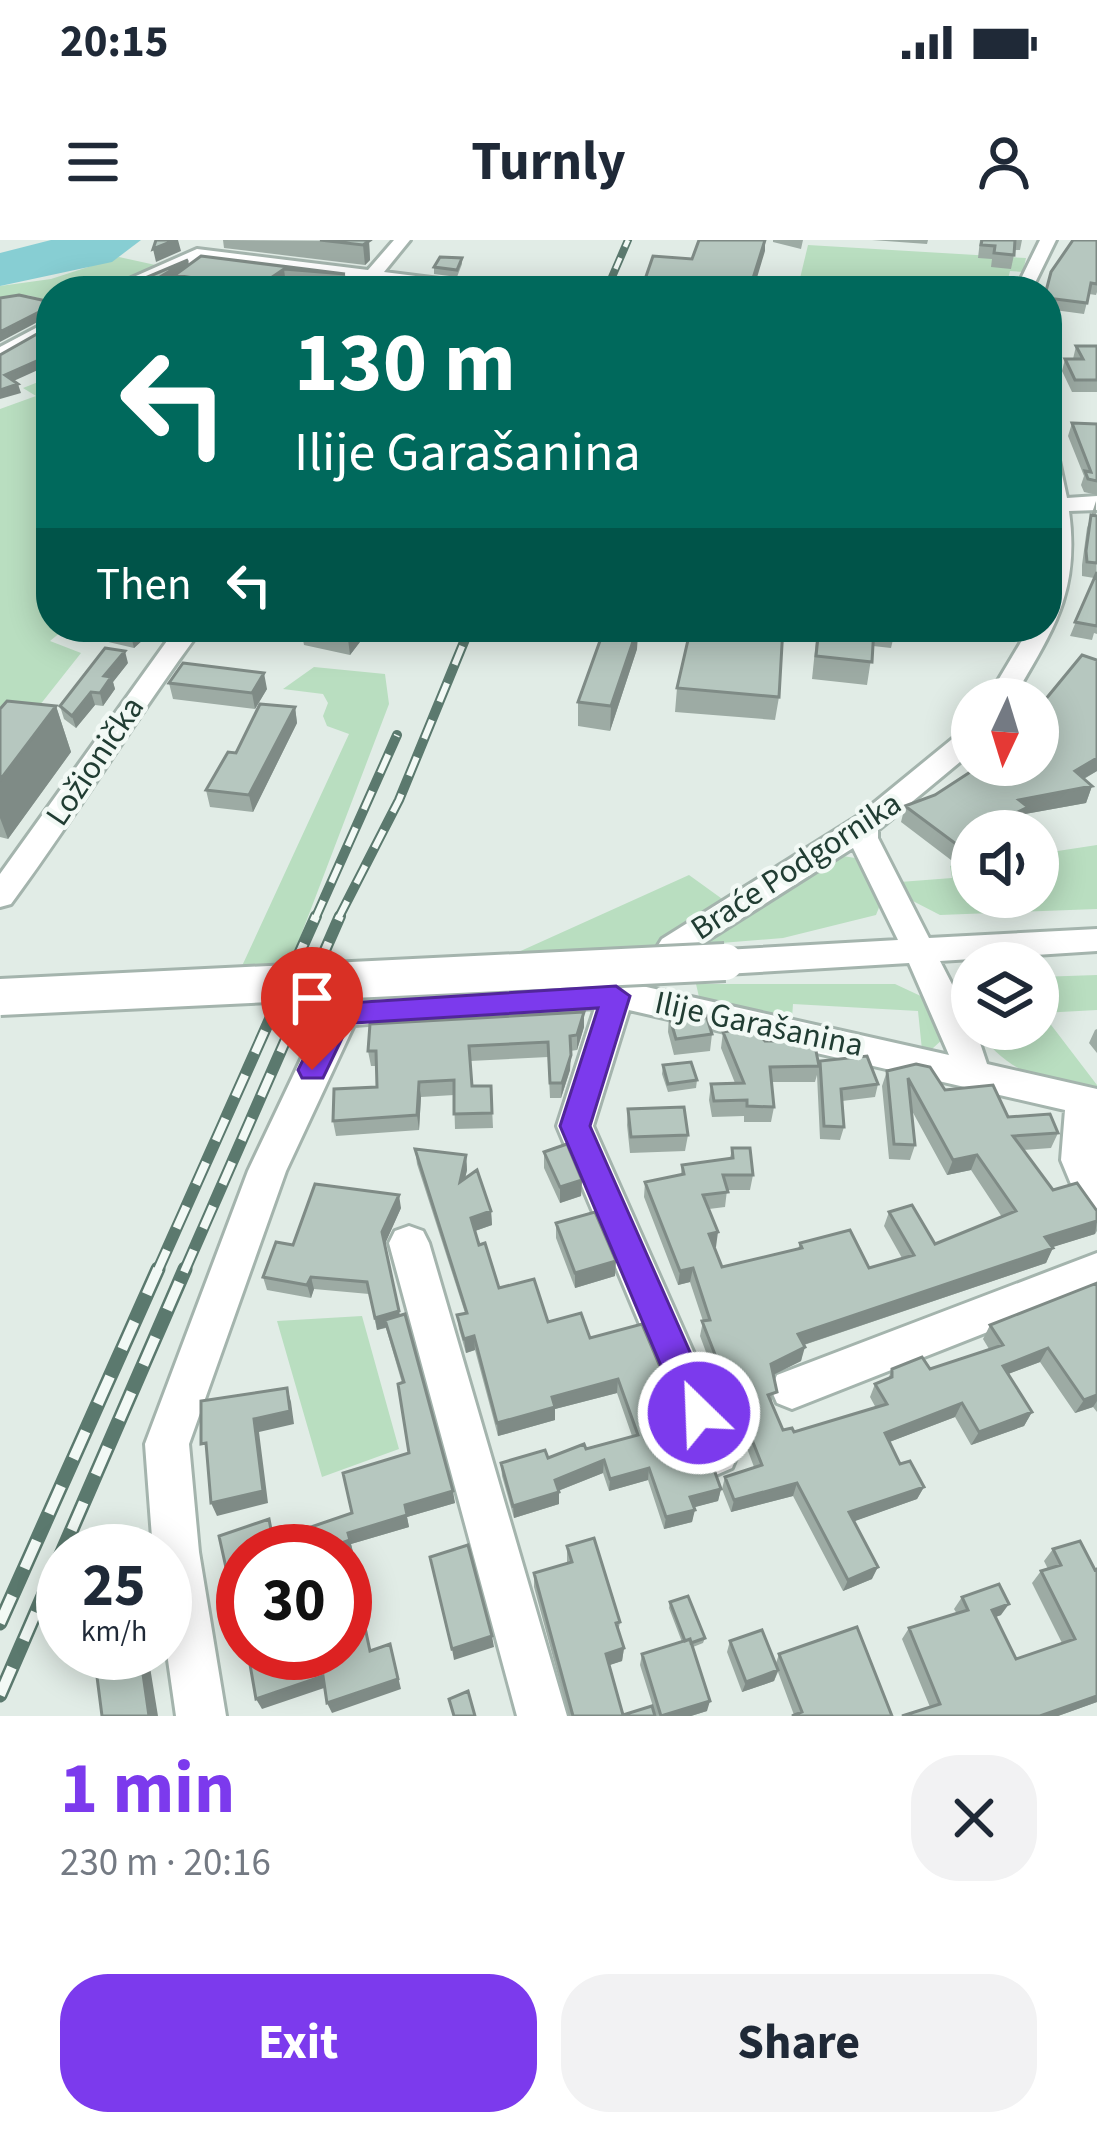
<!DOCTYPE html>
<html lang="en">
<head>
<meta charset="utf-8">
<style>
  :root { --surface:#fff; --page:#f2f2f3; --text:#1f2937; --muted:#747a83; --accent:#7c3aed }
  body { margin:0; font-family:"Source Sans 3",sans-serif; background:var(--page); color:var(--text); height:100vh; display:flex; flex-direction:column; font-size:45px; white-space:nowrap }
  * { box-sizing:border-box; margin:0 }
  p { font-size:39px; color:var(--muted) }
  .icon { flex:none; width:66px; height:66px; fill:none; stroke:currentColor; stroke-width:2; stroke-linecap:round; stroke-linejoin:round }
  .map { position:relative; height:1476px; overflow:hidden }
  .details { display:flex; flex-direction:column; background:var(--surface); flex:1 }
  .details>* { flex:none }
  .guide { position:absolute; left:36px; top:36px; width:1026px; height:366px; border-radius:48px; box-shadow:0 6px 30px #0003; background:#00695c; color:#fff; overflow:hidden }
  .needle { width:78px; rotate:184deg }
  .tools { position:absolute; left:951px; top:438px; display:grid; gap:24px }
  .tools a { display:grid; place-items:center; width:108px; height:108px; border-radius:50%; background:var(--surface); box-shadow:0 6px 30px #0003; font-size:60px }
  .speed { position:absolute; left:36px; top:1284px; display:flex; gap:24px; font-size:60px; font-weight:700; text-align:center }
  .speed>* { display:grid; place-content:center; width:156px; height:156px; border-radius:50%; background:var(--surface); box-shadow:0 6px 30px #0003; line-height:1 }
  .speed small { font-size:30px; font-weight:400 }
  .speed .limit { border:18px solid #d22; background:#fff; color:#111 }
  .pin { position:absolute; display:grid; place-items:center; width:102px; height:102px; color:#fff; margin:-123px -51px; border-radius:50% 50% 50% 0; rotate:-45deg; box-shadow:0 0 12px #0007 }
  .pin .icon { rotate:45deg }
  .me { position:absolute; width:132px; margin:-66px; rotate:336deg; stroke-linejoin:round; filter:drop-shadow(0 0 9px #0008) }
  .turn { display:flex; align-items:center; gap:42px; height:252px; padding:0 60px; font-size:54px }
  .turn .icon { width:156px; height:156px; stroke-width:2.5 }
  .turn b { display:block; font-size:84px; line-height:102px }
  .then { display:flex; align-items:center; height:114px; padding:0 60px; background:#0003; gap:24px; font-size:45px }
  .round { display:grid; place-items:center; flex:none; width:126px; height:126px; border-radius:48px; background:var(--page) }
  .overview { display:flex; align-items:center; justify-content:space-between; height:204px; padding:0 60px }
  h1 { font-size:72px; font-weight:700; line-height:90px; color:var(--accent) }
  .cta { display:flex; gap:24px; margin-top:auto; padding:24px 60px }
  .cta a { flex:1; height:138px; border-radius:48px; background:var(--accent); color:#fff; font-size:48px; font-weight:700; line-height:138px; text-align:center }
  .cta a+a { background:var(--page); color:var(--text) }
  .status { display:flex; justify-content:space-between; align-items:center; height:84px; padding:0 60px; background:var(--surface); direction:ltr }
  .status svg { height:33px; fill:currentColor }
  header { display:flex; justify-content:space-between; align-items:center; height:156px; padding:0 60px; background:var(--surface); font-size:54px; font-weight:700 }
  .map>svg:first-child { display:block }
  .green { fill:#b9dec0 }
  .water { fill:#87ced3 }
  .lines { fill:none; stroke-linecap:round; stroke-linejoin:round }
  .minor-casing { stroke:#a4b4ad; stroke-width:6 }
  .minor { fill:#fff; fill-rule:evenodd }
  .rail-far3-casing { stroke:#5b796e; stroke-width:8 }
  .rail-far2-casing { stroke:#5b796e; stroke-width:10 }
  .rail-far1-casing { stroke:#5b796e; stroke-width:12 }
  .rail-casing { stroke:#5b796e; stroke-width:15 }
  .rail-far3 { stroke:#f2f9f5; stroke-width:4.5; stroke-dasharray:12; stroke-linecap:butt }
  .rail-far2 { stroke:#f2f9f5; stroke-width:6; stroke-dasharray:20; stroke-linecap:butt }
  .rail-far1 { stroke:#f2f9f5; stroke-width:8; stroke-dasharray:24; stroke-linecap:butt }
  .rail { stroke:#f2f9f5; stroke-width:10; stroke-dasharray:30; stroke-linecap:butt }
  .minor-bridge-casing { stroke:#a4b4ad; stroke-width:42; stroke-linecap:butt }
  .minor-bridge { stroke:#fff; stroke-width:36 }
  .wall { fill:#9daba4 }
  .shaded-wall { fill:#7f8b86 }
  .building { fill:#b6c7bf; stroke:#7f8b86; stroke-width:3 }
  .route { fill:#7c3aed; stroke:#51269a; stroke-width:3 }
  .labels { text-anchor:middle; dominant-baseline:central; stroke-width:9; stroke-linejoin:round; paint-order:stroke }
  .street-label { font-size:33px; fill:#213d33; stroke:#f2f9f5 }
</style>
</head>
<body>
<div class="status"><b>20:15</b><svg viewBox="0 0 49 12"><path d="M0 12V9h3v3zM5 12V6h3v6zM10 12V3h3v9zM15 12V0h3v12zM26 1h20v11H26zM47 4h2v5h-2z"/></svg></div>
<header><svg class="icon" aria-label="menu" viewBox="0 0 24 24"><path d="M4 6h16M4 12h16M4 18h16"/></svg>Turnly<svg class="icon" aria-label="person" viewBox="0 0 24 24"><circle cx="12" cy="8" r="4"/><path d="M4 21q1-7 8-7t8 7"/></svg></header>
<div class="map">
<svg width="1097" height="1476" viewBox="0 0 1097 1476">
  <rect width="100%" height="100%" fill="#e1ece6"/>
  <path class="green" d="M808 5 1026 18 1023 32 1010 31 1005 51H797Z
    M119 17 160 26 102 51H51V61L27 55 0 61V46L51 39Z
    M51 137V387H67L50 401 81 413 17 494 7 468 0 467V169L36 156 23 148Z
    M314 427 385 434 389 464 290 724 242 726 349 494 327 486 323 476 328 463 323 454 283 449Z
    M1097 605V669L940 675 909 659 900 642 952 638 950 626 972 619V657H1038V614Z
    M837 615 855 618 880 665 876 675 783 698 684 706Z
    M689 635 725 661 650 708 514 714Z
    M1097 735V770L1042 773 1097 845V857C1051 843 1004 833 978 789H1038V737Z
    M696 744H895L925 758 944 798 932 809 922 810 918 771 793 764 792 778 699 757Z
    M362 1076 399 1209 322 1237 277 1081Z"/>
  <path class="water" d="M51 0H141L112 22 0 46V13Z"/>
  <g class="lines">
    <defs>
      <path id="minor" d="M394 0H410L384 32 495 46 503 51H454L199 19 124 51H102L197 9 368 30Z
        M1040 0H1056L1031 51H1015Z
        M51 80V92L0 121V107Z
        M1047 205 1057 211 1067 258 1097 256V270L1069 271C1080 354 1052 391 1013 459H987L1030 387H1047Z
        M177 387H203C136 477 78 573 11 664L0 667V634Z
        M972 489V512L878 590V598L929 698 1097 689V711L940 721 976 791 987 824 1097 849V978L1083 973 1061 920 1065 870 629 770 593 886 738 1213 732 1228 716 1235 700 1228 557 886 595 768 354 785 286 931 189 1204 199 1312 226 1476H176L165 1399V1311H153L145 1204 248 931 320 779 330 767 357 758 591 743 642 746 949 815 909 723 725 734 713 730 709 722 713 714 725 710 898 700 853 608 684 715H662L657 707 662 699 858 576 962 491Z
        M409 986 423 991 429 1003 567 1476H517L389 1003 395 991Z
        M1097 1013V1049L792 1169 777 1163 771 1149 777 1135Z"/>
    </defs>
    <use href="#minor" class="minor-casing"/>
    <use href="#minor" class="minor"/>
    <defs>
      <path id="rail-far3" d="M606 51 628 0
        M465 400 470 387"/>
      <path id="rail-far2" d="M315 679 397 495
        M338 679 399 560 466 397"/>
      <path id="rail-far1" d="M157 1032 316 676
        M184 1032 340 676"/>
      <path id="rail" d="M0 1383 158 1029
        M0 1455 185 1029"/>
    </defs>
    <use href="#rail-far3" class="rail-far3-casing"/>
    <use href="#rail-far2" class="rail-far2-casing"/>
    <use href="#rail-far1" class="rail-far1-casing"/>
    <use href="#rail" class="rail-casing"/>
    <use href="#rail-far3" class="rail-far3"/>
    <use href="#rail-far2" class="rail-far2"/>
    <use href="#rail-far1" class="rail-far1"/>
    <use href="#rail" class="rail"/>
    <defs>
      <path id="minor-bridge" d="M0 757 725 722"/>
    </defs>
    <use href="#minor-bridge" class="minor-bridge-casing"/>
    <use href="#minor-bridge" class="minor-bridge"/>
  </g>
  <path class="wall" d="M223 0 369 1 370 20 365 25 224 8Z
    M773 0H803L801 9 773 2Z
    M872 0H928L927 4Z
    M980 0H1022L1020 10H1015L1011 29 991 27 992 19 978 18Z
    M1097 0V52L1096 55 1089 54 1084 74 1047 69V51L1080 1Z
    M201 16 345 34 346 42 285 37 264 51H229L177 43 175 37 124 47 188 20 189 25Z
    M462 18V24L457 37 434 34V27Z
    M1076 106H1097V152H1072L1062 131 1065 119H1073Z
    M1072 183 1097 184V255L1084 252 1081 245 1084 236 1068 196Z
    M1096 261 1097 394 1094 393 1092 400 1070 396 1094 338 1082 336V325L1087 288Z
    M84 387H155V389L134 408 87 397Z
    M638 387 637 409 610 491 578 486V462Z
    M691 387H896L891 408 873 406 867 445 812 439 816 400 783 396 779 457 775 480 675 472 677 448Z
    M301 389 363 398 350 415 304 405Z
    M1097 420V531L1084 539 1092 546 1086 563 1025 574 1022 583 951 620 901 582 905 566 1038 525 1040 466Z
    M128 423 113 442 115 449 103 466 95 465 76 488 64 479 60 466Z
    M169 443 267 449 255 469 173 459Z
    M56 466 71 512 8 599 0 597V469Z
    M295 467 297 483 253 572 210 567 206 550 236 513Z
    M669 775 712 794 710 811 674 815 668 792Z
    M584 787 577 810 570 811V830L561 858H550L548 817 470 821 472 846H491L493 888 455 889 454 855 421 857 419 890 336 896 333 881 377 847 376 826H371L368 811Z
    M1097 789V813L1089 803 1095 790Z
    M723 792 765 801 819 825 878 844 875 857 842 861 844 887 840 900 820 899 817 835 815 842H772L774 867 771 882H744V876L712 877 709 860 711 844 735 843 721 808Z
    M663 825 697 840 696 848 668 852 662 834Z
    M887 831 945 850 1008 877 1058 893 1051 908 1023 910 1053 950 1097 971V991L1095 994 1052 1007 1046 1023 804 1105 801 1121 773 1135 772 1165 783 1190 794 1192 876 1168 870 1157 875 1144 888 1139 892 1129H930L989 1109 983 1099 990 1085 1097 1043V1172L1093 1167 1075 1173 1040 1122 1008 1134 1032 1172 1024 1186 971 1205 955 1177 889 1202 900 1224 924 1247 917 1259 854 1281 872 1339 843 1351 793 1256 731 1272 722 1249 725 1237 754 1227 742 1195 736 1197 723 1168 724 1160 700 1096 703 1081 690 1042 678 1045 644 957 645 942 681 934 682 925 730 919 732 908 753 935 750 950H727L725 967 709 969 716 1007H714L722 1027 798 1009 800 1003 869 1028 902 1018 884 986 889 972 935 1004 1002 977 971 930 947 935 911 869 915 905 910 920 889 919 882 846Z
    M628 869 688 895 685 911 630 913 627 885Z
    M415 909 466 915 467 930 465 938 491 971 492 985 475 991 499 1048 548 1082 590 1098 698 1217 721 1249 718 1261 694 1267 692 1282 664 1289 648 1240 609 1251 603 1233 558 1251 559 1264 514 1278 502 1236 501 1223 548 1218 632 1196 617 1153 555 1169V1180L498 1196 475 1110 466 1113 459 1089 457 1075 465 1073 417 924Z
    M544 912 582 940 581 956 560 963 544 928Z
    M401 968 385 1003 400 1076 455 1263 407 1277 409 1287 351 1304 353 1312 345 1315 352 1273 409 1213 402 1143 386 1088 377 1090 369 1054 314 1049 311 1058 267 1050 263 1037 293 1005Z
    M556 983 615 1036 575 1048 556 998Z
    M567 1306 620 1382 618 1392 624 1408 622 1421 609 1425 623 1475 655 1476H569L534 1347V1333L567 1323Z
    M1053 1309 1097 1329V1462L1058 1476 930 1467 902 1399 909 1388 957 1374 954 1369 962 1357 1001 1375 995 1377 1016 1419 1062 1403 1032 1343 1041 1331 1048 1329 1044 1321Z
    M670 1362 705 1398 703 1403 693 1407 707 1471 691 1476H656L640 1425 642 1414 682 1402 669 1368Z
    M730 1401 776 1423 779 1414 892 1476 794 1475 778 1432 774 1441 742 1452 727 1412Z"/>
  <path class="shaded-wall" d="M175 0H178L181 11 156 22 153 9Z
    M765 0V11L753 51H749Z
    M369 1 370 20 365 25 363 5Z
    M188 20 189 28 153 51H137Z
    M284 29 285 37 263 51 262 44Z
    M47 68 49 76 0 102V92Z
    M46 117 49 125 7 144 5 135Z
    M18 144 21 153 0 159V150Z
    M135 387H155V389L134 408 130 392Z
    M358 387H362L363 398 350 415 348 399Z
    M638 387 637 409 610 491 611 466Z
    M125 411 128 423 113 442 115 449 103 466 100 453 104 436Z
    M264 433 267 449 255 469 252 453Z
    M91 452 95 465 76 488 72 476Z
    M56 466 71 512 8 599 0 578V540Z
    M295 467 297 483 253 572 249 555Z
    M1097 518V531L1069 547 1075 531Z
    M1092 546 1086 563 1025 574 1022 583 1007 591H980L1019 560Z
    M972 595V609L951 620 956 604Z
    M584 772V787L577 810V795Z
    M571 815 570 830 561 858 562 843Z
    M419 842 421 857 419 890 417 875Z
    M466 915 467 930 461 956 460 942Z
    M977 915 971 930 947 935 953 920Z
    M582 940 581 956 560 963V947Z
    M399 955 401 968 385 1004 382 992Z
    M491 971 492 985 472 992 471 978Z
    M1097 981 1095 994 1037 1012 1045 997Z
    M718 992 716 1007 706 1009 709 994Z
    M1053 1008 1046 1023 794 1108 798 1094Z
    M616 1021 615 1036 575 1048V1033Z
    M693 1028 690 1042 678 1045 680 1031Z
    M311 1037 314 1049 311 1058 307 1045Z
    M399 1071 401 1083 377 1090 375 1078Z
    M474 1096 475 1110 466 1113 464 1099Z
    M805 1107 801 1121 767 1138 771 1124Z
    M1048 1108 1040 1122 995 1139 1003 1126Z
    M618 1139 617 1153 555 1169V1180L498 1196 497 1183 552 1157Z
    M287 1148 291 1162 294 1184 259 1192 268 1263 217 1276 211 1263 254 1179Z
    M1097 1155V1161L1093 1167 1075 1173 1084 1160Z
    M962 1163 955 1177 879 1206 885 1193Z
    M1032 1172 1024 1186 971 1205 979 1192Z
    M745 1182 742 1195 736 1197 739 1184Z
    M604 1220 603 1233 555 1252V1240Z
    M649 1228 648 1240 609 1251 610 1239Z
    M797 1243 793 1256 731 1272 734 1260Z
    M924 1247 917 1259 844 1285 849 1272Z
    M721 1249 718 1261 688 1269 690 1257Z
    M453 1251 455 1263 407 1277 409 1287 351 1304 348 1293 405 1265Z
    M559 1252V1264L514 1278 513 1266Z
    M695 1270 692 1282 664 1289 666 1277Z
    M350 1300 353 1312 345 1315V1311H319Z
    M878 1327 872 1339 843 1351 848 1340Z
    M1009 1364 1001 1375 983 1382 992 1370Z
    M492 1396 494 1407 454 1420 452 1409Z
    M390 1404 401 1449 332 1473 327 1463Z
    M624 1408 622 1421 604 1427 606 1414Z
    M140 1413 150 1427 158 1476H149Z
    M778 1430 774 1441 742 1452 746 1442Z
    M323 1436 327 1447 262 1469 256 1459Z
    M1097 1456V1462L1058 1476H1040Z
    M710 1461 707 1471 691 1476H662Z"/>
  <path class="building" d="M156 0H175L153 9Z
    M320 0H364L369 1 363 5Z
    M699 0H765L749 51H641L653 16 692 19Z
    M982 0H1015L1014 15 994 13 995 6 981 5Z
    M1073 0H1097V44L1091 43 1087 63 1047 58 1046 51 1051 32Z
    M201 16 345 34 284 29 262 44 237 45 175 35Z
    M440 17 462 18 457 30 434 27Z
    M188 20 137 51H95L103 47H124Z
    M785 41 934 48 951 51H783Z
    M19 55 51 62V68H47L0 92V58Z
    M51 86V119L46 117 5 135 18 144 0 150V115Z
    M1076 106H1097V140H1075L1065 119H1083Z
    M1072 183 1097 184V241L1088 239 1085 231 1091 232Z
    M1091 275 1097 276V323L1087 322 1086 311Z
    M1097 332V386L1075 382Z
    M108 387H135L130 392Z
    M303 387H358L348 399 301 389Z
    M605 387H638L611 466 578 462Z
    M691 387H783L779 457 677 448Z
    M819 387H874L872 422 816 416Z
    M105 408 125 411 104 436 111 437 100 453 91 452 72 476 60 466Z
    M1082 415 1097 420V518L1075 531 1092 546 1019 560 1028 567 980 591H972V595L956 604 905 566 935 555 981 525H1038V465L1040 466Z
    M183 423 264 433 252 453 169 443Z
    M7 461 56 466 0 540V469Z
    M260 464 295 467 249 555 206 550 228 512 236 513Z
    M584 772 577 795 570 796 571 815 562 843H550L548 802 469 806 472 846H491L492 873 454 874V840L419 842 417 875 333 881 334 849 377 847 376 811H368L370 784Z
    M669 775H706L712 794 676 799Z
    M754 787 765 801H814L819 826 770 827 774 867 747 866V860L714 861 711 844 744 843 723 792Z
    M867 816 878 844 841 849 844 887 824 886 820 821Z
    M691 822 697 840 668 844 663 825Z
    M916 824 930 827 945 850 993 845 1008 877 1050 874 1058 893 1013 896 1053 950 1077 943 1097 971V981L1045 997 1053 1008 798 1094 805 1107 771 1124 777 1152 768 1155 783 1190 792 1188 794 1192 887 1164 875 1144 892 1137V1129L922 1117 930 1129 1003 1105 990 1085 1097 1043V1155L1084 1160 1048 1108 1003 1126 1032 1172 979 1192 962 1163 885 1193 900 1224 910 1221 924 1247 849 1272 878 1327 848 1340 797 1243 734 1260 725 1237 762 1225 745 1182 739 1184 726 1154 730 1153 702 1081 710 1080 693 1028 680 1031 645 942 684 934 682 925 733 918 732 908H750L753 935H723L728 952 703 955 718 992 709 994 722 1027 802 1008 800 1003 850 990 869 1028 914 1015 889 972 912 965 935 1004 1016 971 977 915 953 920 908 838 915 905 894 904 887 831Z
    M684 867 688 895 631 897 628 869Z
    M567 904 582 940 560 947 544 912Z
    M415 909 466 915 460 942 477 930 491 971 471 978 479 1005 485 1003 499 1048 534 1039 548 1082 581 1073 590 1098 642 1084 698 1217 712 1224 721 1249 690 1257 695 1270 666 1277 649 1228 610 1239 604 1220 555 1240 559 1252 513 1266 501 1223 545 1210 548 1218 584 1204 586 1209 638 1195 618 1139 552 1157 555 1167 497 1183 474 1096 464 1099 457 1075 467 1073Z
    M315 944 399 955 382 992 399 1071 375 1078 367 1042 311 1037 307 1045 263 1037 276 1002 293 1005Z
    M595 972 616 1021 575 1033 556 983Z
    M405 1074 453 1251 405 1265 407 1275 348 1293 350 1300 319 1311H310L305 1289 352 1273 343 1233 409 1213 398 1144 404 1142 385 1080Z
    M287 1148 290 1171 254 1179 263 1251 211 1263 206 1203 201 1204V1161Z
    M269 1279 275 1311H243V1390L240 1391 219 1296Z
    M594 1298 620 1382 616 1383 624 1408 606 1414 623 1475 652 1466 655 1476H573L534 1333 572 1322 567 1306Z
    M1080 1301 1095 1330 1097 1329V1456L1040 1476H902L940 1464 909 1388 968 1370 962 1357 999 1344 1009 1364 992 1370 1016 1419 1075 1399 1041 1331 1061 1325 1053 1309Z
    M468 1305 492 1396 452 1409 430 1317Z
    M355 1340 370 1411 390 1404 398 1439 327 1463 323 1436 256 1459 248 1413H345V1344Z
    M688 1356 705 1398 691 1403 690 1399 685 1401 670 1362Z
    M857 1387 892 1476H792L802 1472 779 1414Z
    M762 1390 778 1430 746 1442 730 1401Z
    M690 1399 710 1461 661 1476 642 1414Z
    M140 1413 149 1476H102L96 1429Z
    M468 1451 475 1476H454L449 1459Z"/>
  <path class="route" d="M616 746 630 756 590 886 717 1173 712 1185 699 1190 686 1185 560 886 598 768 354 783 347 788 323 838H302L298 830 326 773 348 763Z"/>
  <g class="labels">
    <g class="street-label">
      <text transform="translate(95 521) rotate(-56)">Ložionička</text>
      <text transform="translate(796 626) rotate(-33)">Braće Podgornika</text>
      <text transform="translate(759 784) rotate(12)">Ilije Garašanina</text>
    </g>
  </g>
</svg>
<div class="tools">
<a><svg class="needle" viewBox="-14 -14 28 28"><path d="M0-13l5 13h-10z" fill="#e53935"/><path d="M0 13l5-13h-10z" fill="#747a83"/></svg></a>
<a><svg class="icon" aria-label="sound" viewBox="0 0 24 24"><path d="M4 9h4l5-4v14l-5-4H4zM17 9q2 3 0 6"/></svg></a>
<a><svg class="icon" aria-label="layers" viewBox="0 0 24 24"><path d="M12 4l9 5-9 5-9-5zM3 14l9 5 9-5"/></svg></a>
</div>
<div class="speed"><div>25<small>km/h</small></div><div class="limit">30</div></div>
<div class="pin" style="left:312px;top:830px;background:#d93025"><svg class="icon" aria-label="arrive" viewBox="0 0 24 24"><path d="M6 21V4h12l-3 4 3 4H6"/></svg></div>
<svg class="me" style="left:699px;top:1173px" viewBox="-20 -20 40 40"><circle r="17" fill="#7c3aed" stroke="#fff" stroke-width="3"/><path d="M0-11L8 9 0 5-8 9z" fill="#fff"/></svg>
<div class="guide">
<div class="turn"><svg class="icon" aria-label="left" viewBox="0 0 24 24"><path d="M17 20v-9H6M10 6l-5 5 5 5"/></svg><div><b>130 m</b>Ilije Garašanina</div></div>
<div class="then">Then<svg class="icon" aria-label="left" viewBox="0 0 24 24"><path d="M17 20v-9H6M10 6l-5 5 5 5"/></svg></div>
</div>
</div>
<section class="details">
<div class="overview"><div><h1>1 min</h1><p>230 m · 20:16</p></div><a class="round"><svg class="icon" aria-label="close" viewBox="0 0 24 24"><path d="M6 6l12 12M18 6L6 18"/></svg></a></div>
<div class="cta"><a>Exit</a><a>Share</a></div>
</section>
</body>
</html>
